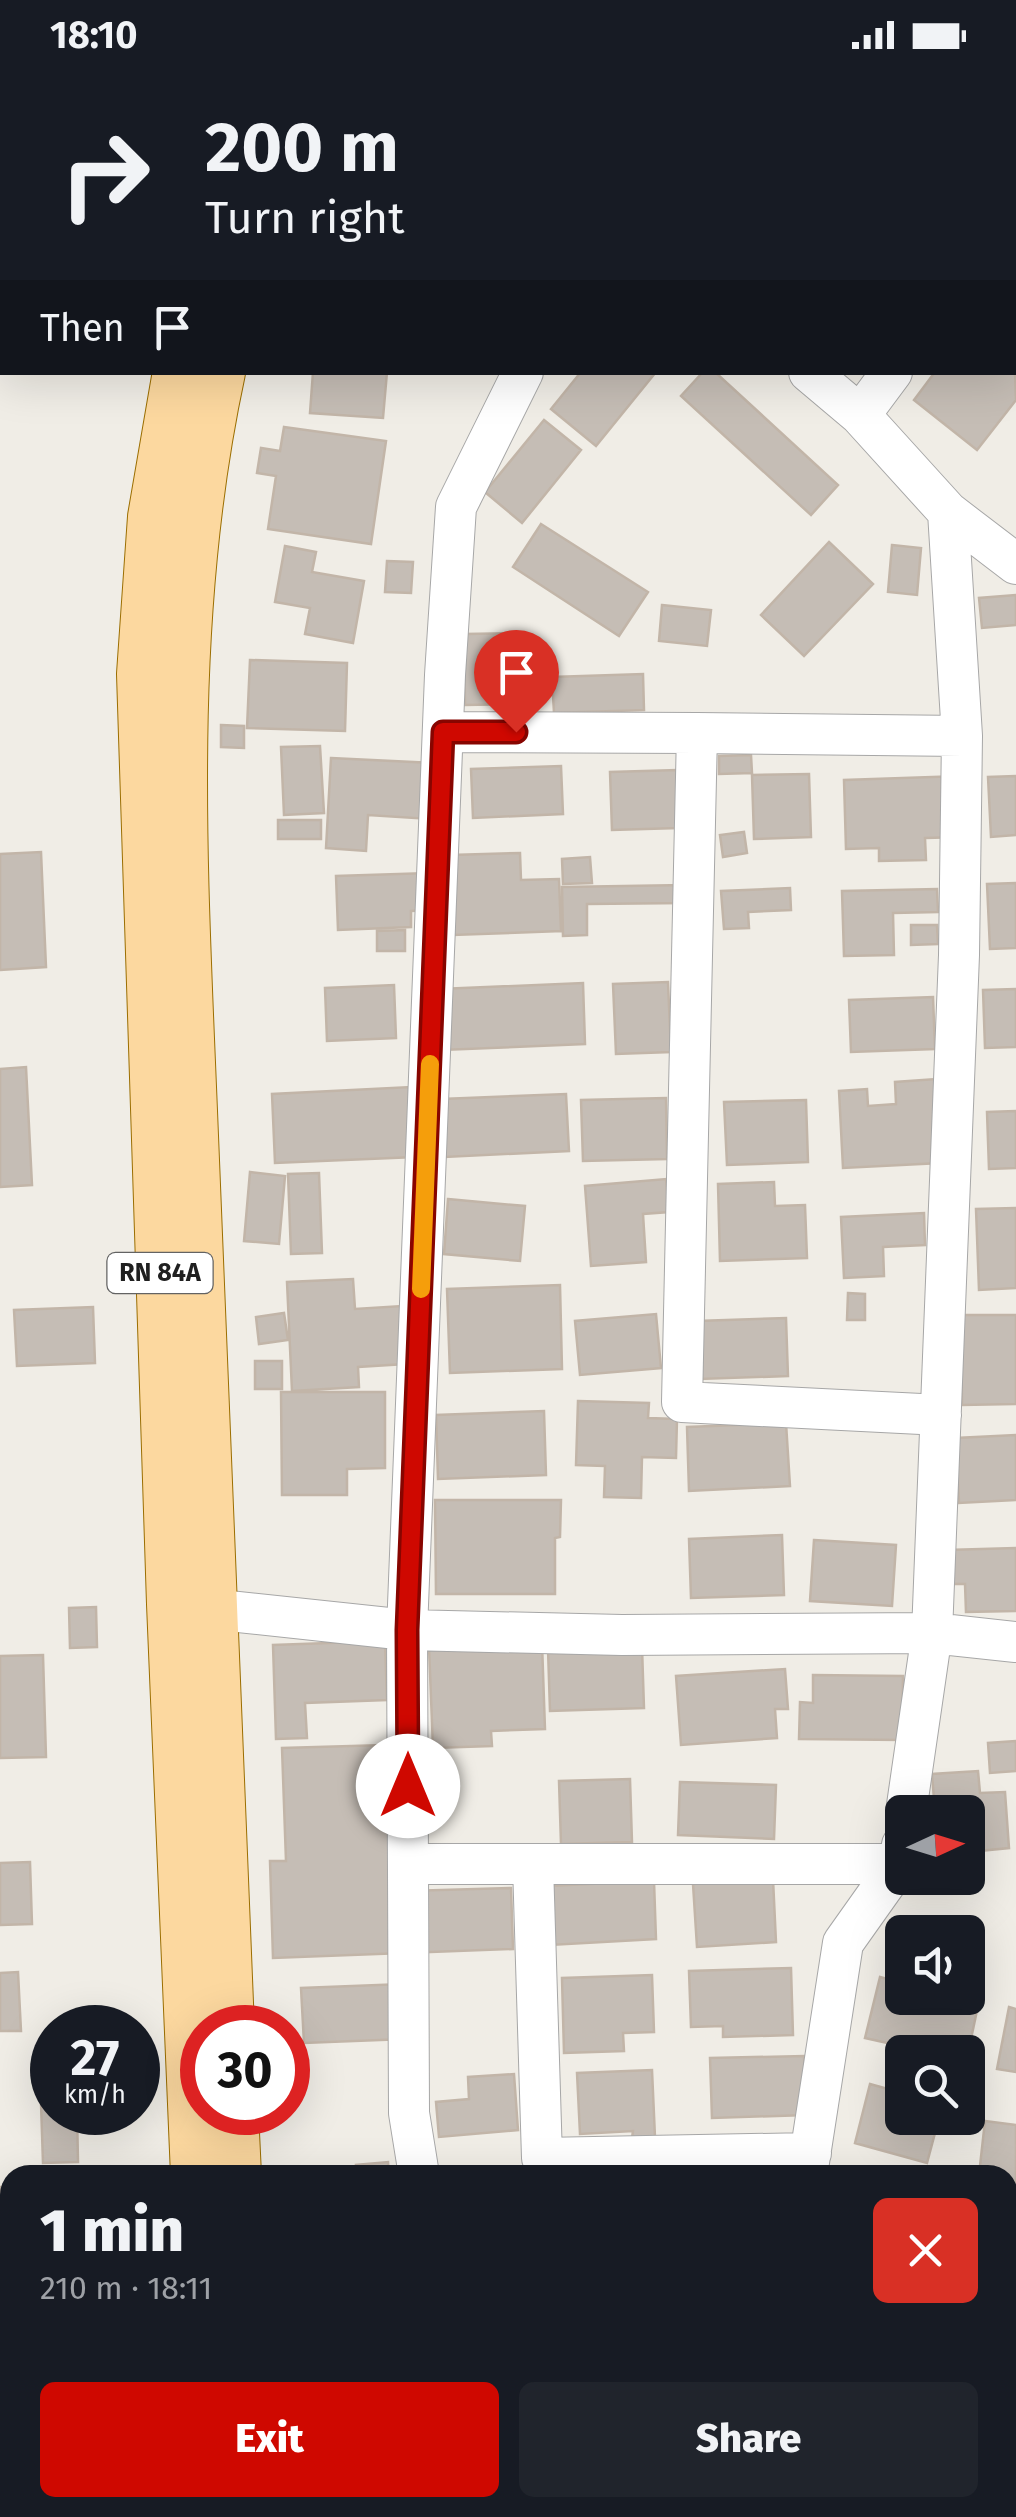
<!DOCTYPE html>
<html lang="en">
<head>
<meta charset="utf-8">
<style>
  :root { --surface:#171b24; --page:#20242c; --text:#f1f3f6; --muted:#9ea1a6; --accent:#cf0800 }
  body { margin:0; font-family:"Fira Sans",sans-serif; background:var(--page); color:var(--text); height:100vh; display:flex; flex-direction:column; font-size:38px; white-space:nowrap }
  * { box-sizing:border-box; margin:0 }
  p { font-size:32px; color:var(--muted) }
  .icon { flex:none; width:55px; height:55px; fill:none; stroke:currentColor; stroke-width:2; stroke-linecap:round; stroke-linejoin:round }
  .map { position:relative; flex:1; overflow:hidden }
  .details { position:absolute; left:0px; top:2095px; width:1018px; height:352px; display:flex; flex-direction:column; background:var(--surface); border-radius:30px 30px 0 0; box-shadow:0 10px 40px #0002 }
  .details>* { flex:none }
  .hud { position:absolute; left:0px; top:0px; width:1018px; height:305px; box-shadow:0 10px 40px #0002; background:#171b24; color:var(--text); overflow:hidden }
  .needle { width:65px; rotate:86deg }
  .tools { position:absolute; left:885px; top:1725px; display:grid; gap:20px }
  .tools a { display:grid; place-items:center; width:100px; height:100px; border-radius:15px; background:var(--surface); box-shadow:0 10px 40px #0002; font-size:50px }
  .speed { position:absolute; left:30px; top:1935px; display:flex; gap:20px; font-size:50px; font-weight:700; text-align:center }
  .speed>* { display:grid; place-content:center; width:130px; height:130px; border-radius:50%; background:var(--surface); box-shadow:0 10px 40px #0002; line-height:1 }
  .speed small { font-size:25px; font-weight:400 }
  .speed .limit { border:15px solid #d22; background:#fff; color:#111 }
  .pin { position:absolute; display:grid; place-items:center; width:85px; height:85px; color:#fff; margin:-102px -42px; border-radius:50% 50% 50% 0; rotate:-45deg; box-shadow:0 0 10px #0007 }
  .pin .icon { rotate:45deg }
  .me { position:absolute; width:110px; margin:-55px; rotate:0deg; stroke-linejoin:round; filter:drop-shadow(0 0 8px #0008) }
  .turn { display:flex; align-items:center; gap:35px; height:210px; padding:0 40px; font-size:45px }
  .turn .icon { width:130px; height:130px; stroke-width:2.5 }
  .turn b { display:block; font-size:70px; line-height:85px }
  .then { display:flex; align-items:center; height:95px; padding:0 40px; background:#0003; gap:20px; font-size:38px }
  .round { display:grid; place-items:center; flex:none; width:105px; height:105px; border-radius:15px; background:var(--page) }
  .overview { display:flex; align-items:center; justify-content:space-between; height:170px; padding:0 40px }
  h1 { font-size:60px; font-weight:800; line-height:75px }
  .primary-button { display:flex; gap:20px; margin-top:auto; padding:20px 40px }
  .primary-button a { flex:1; height:115px; border-radius:15px; background:var(--accent); color:#fff; font-size:40px; font-weight:800; line-height:115px; text-align:center }
  .primary-button a+a { background:var(--page); color:var(--text) }
  .status { display:flex; justify-content:space-between; align-items:center; height:70px; padding:0 50px; background:var(--surface); direction:ltr }
  .status svg { height:28px; fill:currentColor }
  .map>svg:first-child { display:block }
  .building { fill:#c5bdb5; stroke:#c2b5a8; stroke-width:2.5 }
  .lines { fill:none; stroke-linecap:round; stroke-linejoin:round }
  .minor-casing { stroke:#a7a7a7; stroke-width:42 }
  .major-casing { stroke:#9b6e00; stroke-width:52 }
  .minor { stroke:#fff; stroke-width:40 }
  .major { stroke:#fcd89f; stroke-width:50 }
  .route-casing { stroke:#870500; stroke-width:25 }
  .route { stroke:#cf0800; stroke-width:18 }
  .slow { stroke:#f59e0b; stroke-width:18 }
  .labels { text-anchor:middle; dominant-baseline:central; stroke-width:8; stroke-linejoin:round; paint-order:stroke }
  .shield { fill:#fff; stroke:#636363; stroke-width:2.5 }
  .shield-label { font-size:25px; font-weight:bold; fill:#202020 }
</style>
</head>
<body>
<div class="status"><b>18:10</b><svg viewBox="0 0 49 12"><path d="M0 12V9h3v3zM5 12V6h3v6zM10 12V3h3v9zM15 12V0h3v12zM26 1h20v11H26zM47 4h2v5h-2z"/></svg></div>
<div class="map">
<svg width="1016" height="2447" viewBox="0 0 1016 2447">
  <rect width="100%" height="100%" fill="#f0ede6"/>
  <path class="building" d="M1015 300 1016 330 977 380 914 330 935 302Z
    M313 302H387L383 348 310 343Z
    M581 302H656L596 376 551 339Z
    M703 302H715L838 415 811 445 681 326Z
    M544 350 581 380 522 453 485 422Z
    M284 357 386 371 371 474 268 459 276 406 257 403 261 378 280 381Z
    M541 454 648 522 619 566 513 497Z
    M829 472 873 514 804 586 761 545Z
    M892 475 921 478 917 525 888 522Z
    M285 476 316 482 312 502 364 511 353 573 305 564 310 538 275 532Z
    M387 491 413 492 411 523 385 522Z
    M1016 525V555L982 558 979 528Z
    M662 535 711 540 707 576 659 571Z
    M521 563 522 634 465 635 464 564Z
    M250 590 347 593 345 661 247 658Z
    M643 604 644 640 554 643 552 607Z
    M221 655 244 656V678L221 677Z
    M320 676 324 743 284 745 281 677Z
    M751 685 752 703 719 704V686Z
    M331 688 433 693 430 749 368 745 366 781 326 778Z
    M561 696 563 744 473 748 471 699Z
    M677 700 679 758 612 760 610 702Z
    M809 704 811 767 754 769 752 705Z
    M961 706 962 767 925 768 926 790 879 791V778L846 779 844 710Z
    M1016 706V765L991 767 988 707Z
    M278 750H321V769H278Z
    M744 762 747 783 723 787 720 765Z
    M41 782 46 897 0 900V784Z
    M520 783 521 810 559 809 561 861 453 865 451 785Z
    M590 787 592 813 563 814 562 789Z
    M429 803 430 840 411 841V857L338 860 336 806Z
    M1016 813V878L990 879 987 814Z
    M685 815 686 833 587 834V865L563 866 562 817Z
    M790 818 791 840 748 842 749 858 724 859 721 821Z
    M937 819 938 842 893 843 894 885 844 886 842 821Z
    M911 855H937L938 874 911 875Z
    M405 860V881H377V861Z
    M668 912 671 982 616 984 613 914Z
    M583 913 585 974 442 980 440 919Z
    M394 915 396 968 327 971 325 918Z
    M1016 919V977L985 978 983 920Z
    M933 927 935 979 851 982 849 930Z
    M26 997 32 1115 0 1117V999Z
    M936 1009 940 1093 843 1098 839 1021 867 1019 868 1036 896 1034 895 1012Z
    M411 1017 415 1087 275 1093 272 1024Z
    M566 1024 569 1081 445 1087 442 1029Z
    M666 1028 667 1089 583 1091 581 1030Z
    M806 1030 808 1092 727 1095 724 1032Z
    M1016 1041V1098L989 1099 987 1042Z
    M250 1102 285 1106 279 1174 244 1171Z
    M319 1103 322 1183 291 1184 288 1104Z
    M666 1109 669 1142 643 1144 646 1192 591 1196 585 1116Z
    M774 1112 775 1136 805 1135 807 1188 720 1191 718 1114Z
    M448 1129 525 1136 520 1191 444 1184Z
    M1016 1138V1218L979 1220 976 1139Z
    M924 1143 925 1175 883 1177 884 1206 844 1208 841 1147Z
    M353 1209 355 1239 402 1236 405 1294 358 1297 359 1317 292 1321 287 1212Z
    M560 1215 562 1299 450 1303 447 1219Z
    M848 1223 865 1224V1250H847Z
    M93 1237 95 1293 17 1296 14 1240Z
    M284 1243 288 1270 259 1274 256 1247Z
    M656 1244 661 1298 580 1305 575 1251Z
    M961 1245H1016V1334L962 1335Z
    M786 1248 788 1306 699 1309 697 1251Z
    M255 1291H282V1319H255Z
    M281 1322H385V1398L347 1399V1425H282Z
    M578 1331 649 1333 648 1348 677 1349 676 1388 642 1387 641 1428 604 1427 605 1396 576 1395Z
    M544 1341 546 1405 438 1409 436 1345Z
    M786 1353 790 1416 689 1421 687 1357Z
    M1016 1365V1430L959 1433 956 1368Z
    M435 1430H561L560 1467 555 1468V1524H436Z
    M782 1465 784 1525 691 1528 689 1469Z
    M814 1470 896 1475 892 1536 810 1531Z
    M1016 1478V1541L966 1542 965 1514H948L947 1480Z
    M96 1537 97 1577 70 1578 69 1538Z
    M385 1571 387 1630 305 1633 307 1668 276 1669 273 1575Z
    M542 1573 545 1659 491 1661 492 1676 433 1678 429 1577Z
    M642 1577 644 1638 550 1641 548 1579Z
    M43 1585 46 1687 0 1688V1586Z
    M785 1599 788 1639H775L777 1668 681 1675 676 1606Z
    M813 1605 903 1606 902 1670 799 1669 800 1632 813 1633Z
    M1016 1671V1701L990 1703 988 1673Z
    M385 1675 386 1702 407 1821 511 1818 513 1879 273 1888 270 1791H286L282 1678Z
    M978 1701 980 1723 1005 1722 1009 1778 968 1782V1742H935L932 1704Z
    M630 1709 632 1772 561 1774 559 1711Z
    M680 1712 776 1715 774 1769 678 1765Z
    M30 1792 32 1854 0 1855V1793Z
    M773 1809 776 1872 697 1877 693 1814Z
    M654 1811 656 1869 550 1875 547 1816Z
    M791 1898 793 1965 723 1967V1956L691 1957 689 1901Z
    M18 1902 21 1961H0V1903Z
    M652 1905 654 1962 623 1963 624 1981 564 1983 562 1908Z
    M880 1907 902 1913V1928H965L979 1931 968 1983 928 1982 865 1968Z
    M403 1914 405 1969 304 1973 301 1918Z
    M1009 1937 1016 1939V2002L997 1999Z
    M804 1986 806 2045 712 2048 710 1988Z
    M652 2000 655 2067 632 2068 633 2061 580 2064 577 2003Z
    M40 2003H52V2042H77L78 2092 43 2093Z
    M514 2004 518 2060 439 2067 436 2032 469 2029 468 2007Z
    M870 2014 902 2023V2048H939L927 2093 855 2073Z
    M985 2051 1016 2055V2112L1008 2111V2105H979Z
    M388 2092 389 2105H357L356 2095Z
    M0 2117H10V2205L0 2206Z
    M1008 2242 1016 2244V2356L1008 2354Z
    M0 2246 3 2278H10V2374H0Z
    M73 2438H135V2447H73Z
    M423 2438 424 2447H368L367 2442Z
    M487 2438H579L580 2447H488Z
    M621 2438H722L723 2447H668L667 2441 621 2446Z
    M45 2440 46 2447H0V2443Z"/>
  <g class="lines">
    <defs>
      <path id="minor" d="M434 0 439 2
        M763 2 765 0
        M1015 138 1016 137
        M809 302 860 345 948 442 962 666 959 885 932 1563 906 1742
        M860 345 892 302
        M948 442 1016 494
        M443 662 697 663 682 1332 941 1345
        M697 663 962 666
        M182 1536 407 1560 622 1565 932 1563 1016 1572
        M408 1794H899
        M533 1795 542 2088 811 2083
        M419 2105 409 2043 407 1560 445 605 456 437 523 302
        M807 2105 843 1873 899 1794 902 1775
        M471 2438 472 2447
        M754 2447V2438"/>
      <path id="major" d="M237 2 238 0
        M285 2V0
        M178 302 153 447 142 604 172 1534 196 2105
        M220 302C165 556 183 810 193 1066 203 1364 216 1661 229 1958
        M233 2042 236 2105
        M212 2438V2447
        M252 2438V2447"/>
    </defs>
    <use href="#minor" class="minor-casing"/>
    <use href="#major" class="major-casing"/>
    <use href="#minor" class="minor"/>
    <use href="#major" class="major"/>
  </g>
  <g class="lines">
    <defs>
      <path id="route" d="M408 1716 407 1560 443 662H516"/>
    </defs>
    <use href="#route" class="route-casing"/>
    <use href="#route" class="route"/>
    <path class="slow" d="M421 1219 430 994"/>
  </g>
  <g class="labels">
    <rect class="shield" x="107.5" y="1183" width="105" height="40" rx="8"/>
    <g class="shield-label">
      <text x="160" y="1203">RN 84A</text>
    </g>
  </g>
</svg>
<div class="tools">
<a><svg class="needle" viewBox="-14 -14 28 28"><path d="M0-13l5 13h-10z" fill="#e53935"/><path d="M0 13l5-13h-10z" fill="#9ea1a6"/></svg></a>
<a><svg class="icon" aria-label="sound" viewBox="0 0 24 24"><path d="M4 9h4l5-4v14l-5-4H4zM17 9q2 3 0 6"/></svg></a>
<a><svg class="icon" aria-label="search" viewBox="0 0 24 24"><circle cx="10" cy="10" r="6"/><path d="M15 15l6 6"/></svg></a>
</div>
<div class="speed"><div>27<small>km/h</small></div><div class="limit">30</div></div>
<div class="pin" style="left:516px;top:662px;background:#d93025"><svg class="icon" aria-label="arrive" viewBox="0 0 24 24"><path d="M6 21V4h12l-3 4 3 4H6"/></svg></div>
<svg class="me" style="left:408px;top:1716px" viewBox="-20 -20 40 40"><circle r="19" fill="#fff"/><path d="M0-13L10 11 0 6-10 11z" fill="#cf0800"/></svg>
<div class="hud">
<div class="turn"><svg class="icon" aria-label="right" viewBox="0 0 24 24"><path d="M7 20v-9h11M14 6l5 5-5 5"/></svg><div><b>200 m</b>Turn right</div></div>
<div class="then">Then<svg class="icon" aria-label="arrive" viewBox="0 0 24 24"><path d="M6 21V4h12l-3 4 3 4H6"/></svg></div>
</div>
<section class="details">
<div class="overview"><div><h1>1 min</h1><p>210 m · 18:11</p></div><a class="round" style="background:#d93025;color:#fff"><svg class="icon" aria-label="close" viewBox="0 0 24 24"><path d="M6 6l12 12M18 6L6 18"/></svg></a></div>
<div class="primary-button"><a>Exit</a><a>Share</a></div>
</section>
</div>
</body>
</html>
